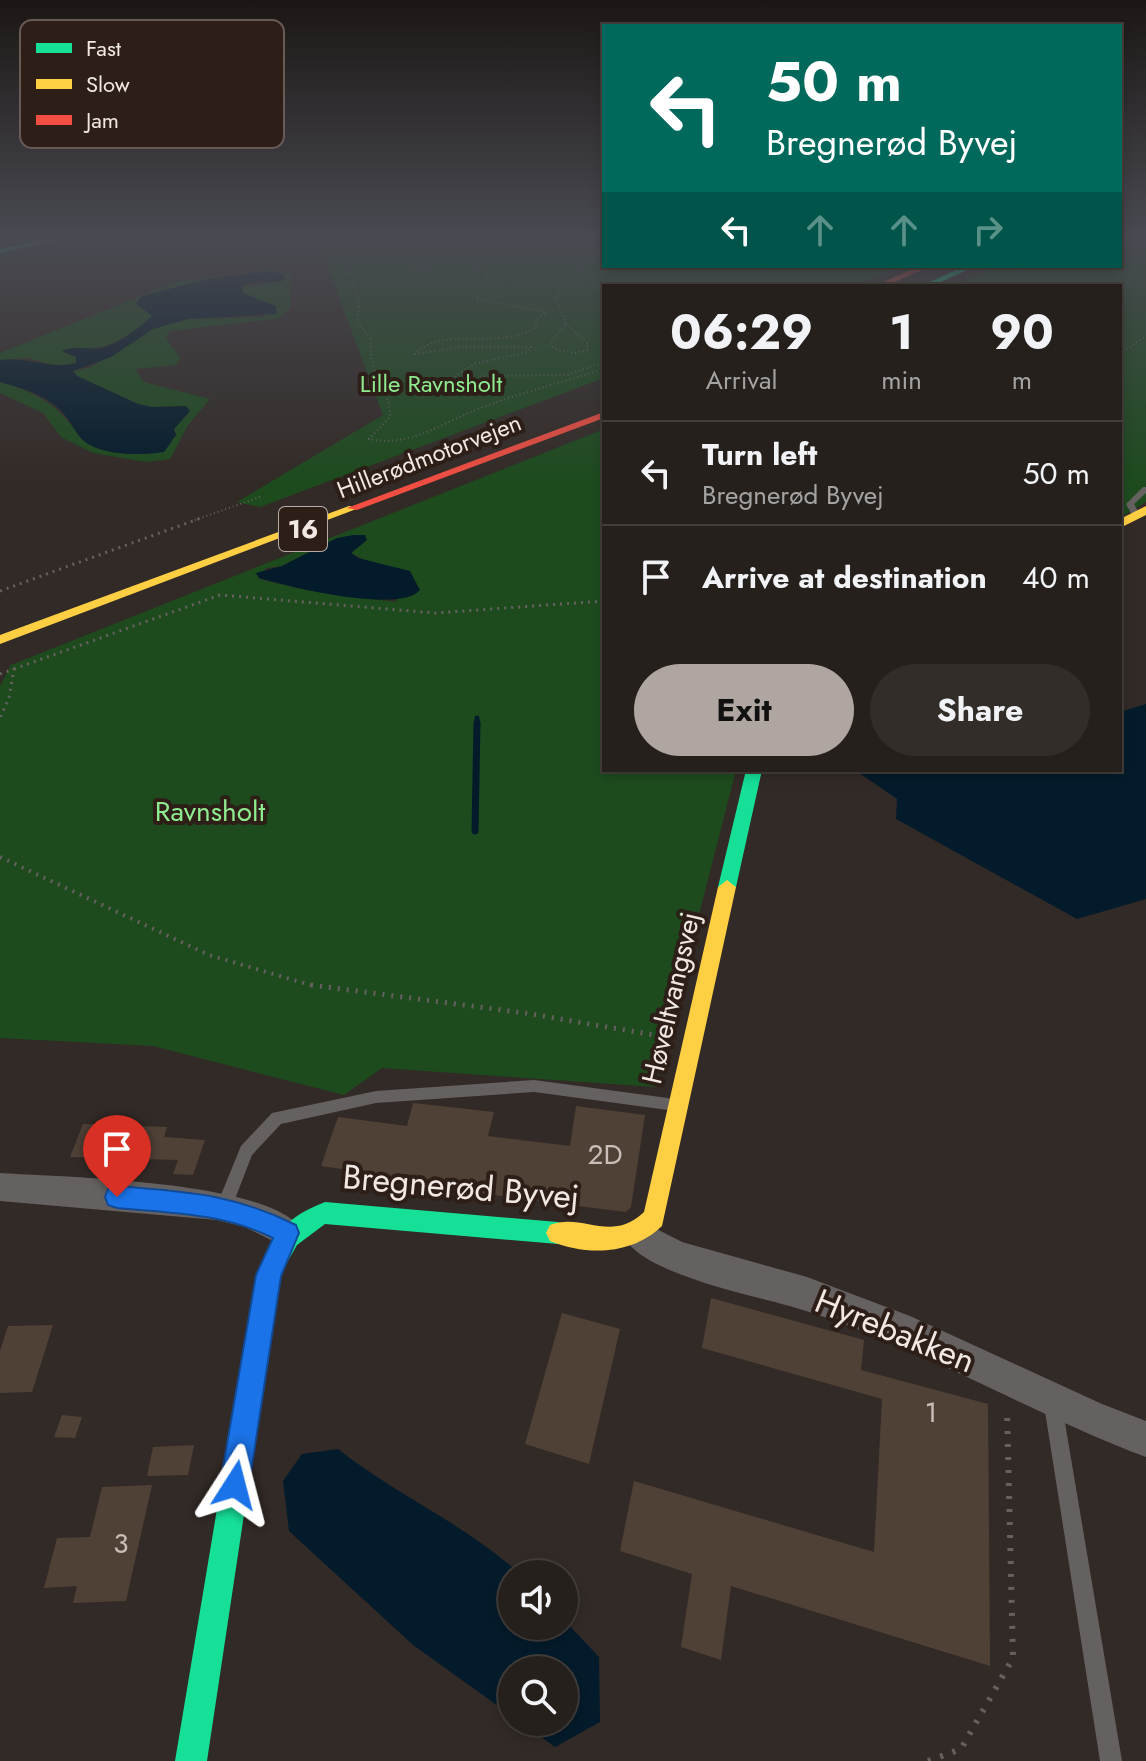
<!DOCTYPE html>
<html lang="en">
<head>
<meta charset="utf-8">
<style>
  :root { --surface:#26201c; --page:#322d29; --text:#f1f3f6; --muted:#a4a3a3; --line:#423e3b; --accent:#afa6a1 }
  body { margin:0; font-family:Jost,sans-serif; background:var(--page); color:var(--text); height:100vh; display:flex; flex-direction:column; font-size:30px; white-space:nowrap }
  * { box-sizing:border-box; margin:0 }
  p { font-size:26px; color:var(--muted) }
  .icon { flex:none; width:44px; height:44px; fill:none; stroke:currentColor; stroke-width:2; stroke-linecap:round; stroke-linejoin:round }
  .map { position:relative; flex:1; overflow:hidden }
  .drawer { position:absolute; left:602px; top:284px; width:520px; height:488px; display:flex; flex-direction:column; background:var(--surface); border-radius:0px; box-shadow:0 4px 12px #0003,0 0 0 2px var(--line) }
  .drawer>* { flex:none }
  .guide { position:absolute; left:602px; top:24px; width:520px; height:244px; border-radius:0px; box-shadow:0 4px 12px #0003,0 0 0 2px var(--line); background:#00695c; color:#fff; overflow:hidden }
  .tools { position:absolute; left:498px; top:1560px; display:grid; gap:16px }
  .tools a { display:grid; place-items:center; width:80px; height:80px; border-radius:50%; background:var(--surface); box-shadow:0 4px 12px #0003,0 0 0 2px var(--line); font-size:40px }
  .pin { position:absolute; display:grid; place-items:center; width:68px; height:68px; color:#fff; margin:-82px -34px; border-radius:50% 50% 50% 0; rotate:-45deg; box-shadow:0 0 8px #0007 }
  .pin .icon { rotate:45deg }
  .me { position:absolute; width:88px; margin:-44px; rotate:9deg; stroke-linejoin:round; filter:drop-shadow(0 0 6px #0008) }
  .turn { display:flex; align-items:center; gap:28px; height:168px; padding:0 32px; font-size:36px }
  .turn .icon { width:104px; height:104px; stroke-width:2.5 }
  .turn b { display:block; font-size:56px; line-height:68px }
  .lanes { display:flex; align-items:center; height:76px; padding:0 32px; background:#0003; justify-content:center; gap:40px; direction:ltr }
  .lanes .off { opacity:.35 }
  .eta { display:flex; justify-content:space-evenly; align-items:center; height:136px; text-align:center }
  .eta b { font-size:48px; font-weight:700; line-height:56px }
  .cta { display:flex; gap:16px; margin-top:auto; padding:16px 32px }
  .cta a { flex:1; height:92px; border-radius:48px; background:var(--accent); color:#111; font-size:32px; font-weight:700; line-height:92px; text-align:center }
  .cta a+a { background:var(--page); color:var(--text) }
  ul { padding:0; list-style:none }
  li { display:flex; align-items:center; gap:24px; height:104px; padding:0 32px; border-top:2px solid var(--line) }
  li div { flex:1 }
  li b { display:block; font-size:30px }
  li em { font-style:normal }
  .map>svg:first-child { display:block }
  .green { fill:#1d4b1e; fill-rule:evenodd }
  .water { fill:#041b2b }
  .lines { fill:none; stroke-linecap:round; stroke-linejoin:round }
  .stream-far1 { stroke:#041b2b; stroke-width:5 }
  .stream { stroke:#041b2b; stroke-width:7 }
  .building { fill:#504137 }
  .path-far4 { stroke:#666160; stroke-width:2; stroke-dasharray:1 3; stroke-linecap:butt }
  .path-far3 { stroke:#666160; stroke-width:3; stroke-dasharray:2 5; stroke-linecap:butt }
  .path-far2 { stroke:#666160; stroke-width:4; stroke-dasharray:2 6; stroke-linecap:butt }
  .path-far1 { stroke:#666160; stroke-width:5; stroke-dasharray:2 7; stroke-linecap:butt }
  .path { stroke:#666160; stroke-width:6; stroke-dasharray:3 10; stroke-linecap:butt }
  .lane { fill:#656161; fill-rule:evenodd }
  .street { fill:#656161; fill-rule:evenodd }
  .fast { fill:#16e098; fill-rule:evenodd }
  .slow { fill:#ffcf43; fill-rule:evenodd }
  .jam { fill:#f24e42; fill-rule:evenodd }
  .route { fill:#1a73e8; stroke:#114b97; stroke-width:2 }
  .labels { text-anchor:middle; dominant-baseline:central; stroke-width:8; stroke-linejoin:round; paint-order:stroke }
  .far-park-label { font-size:24px; fill:#8eec8f; stroke:#2d1f18 }
  .far-street-label { font-size:24px; fill:#f2e8e3; stroke:#2d1f18 }
  .shield { fill:#2d1f18; stroke:#b7aca6; stroke-width:2 }
  .shield-label { font-size:26px; font-weight:bold; fill:#f2e8e3 }
  .park-label { font-size:28px; fill:#8eec8f; stroke:#2d1f18 }
  .street-label { font-size:28px; fill:#f2e8e3; stroke:#2d1f18 }
  .near-number-label { font-size:28px; fill:#cabeb8 }
  .near-street-label { font-size:34px; fill:#f2e8e3; stroke:#2d1f18 }
  .key { fill:#2d1f18; stroke:#685b55; stroke-width:2 }
  .key-label { font-size:22px; fill:#f2e8e3 }
</style>
</head>
<body>
<div class="map">
<svg width="1146" height="1761" viewBox="0 0 1146 1761">
  <rect width="100%" height="100%" fill="#322a26"/>
  <path class="green" d="M317 238H604V266H903L852 286H604V378L260 507 237 502 383 415Z
    M1120 238H1146V502L1120 518V286H951L997 266H1120Z
    M266 269 292 274 290 308 281 318 170 331 166 338 181 359 176 365 135 369 144 382 210 399 188 425 170 459 146 462 93 453 61 437 43 413 0 393V382C37 392 61 407 82 440L163 452 176 435 174 429 190 411 186 406 152 407 138 404 77 376 73 371 91 367 152 329 188 319 265 317 255 299 243 293 242 287 282 281 284 275C222 254 166 314 117 341 100 350 82 348 63 352L76 357V363L57 367 30 358 0 360V353L175 282Z
    M604 429V770H736L655 1087 382 1068 344 1095 153 1046 0 1038V686L11 665ZM337 538 367 540 351 553 371 564 409 571 396 602 306 590 259 579 266 568 282 566Z"/>
  <path class="water" d="M271 271 284 275 283 281 245 284 242 287 243 293 276 306 277 314 188 319 153 329 111 357 73 371 77 376 138 404 152 407 186 406 190 411 174 429 176 435 164 452C141 456 96 456 80 437 72 427 67 415 57 407 42 394 19 387 0 382V360C31 357 50 370 76 363V357L62 351C76 344 88 351 101 348 119 344 139 328 152 316L136 304 142 296 208 279Z
    M353 535H365L367 540 351 553 358 558 410 571 420 590C400 614 289 587 259 578L256 573 282 566 337 538Z
    M1146 704V899L1077 919 896 819 897 799 855 770H1120V712Z
    M338 1449C396 1495 465 1524 520 1574H512V1626H564V1620L599 1657 600 1722 555 1747 520 1722H564V1670H512V1716L413 1645 289 1531 283 1481 302 1454Z"/>
  <g class="lines">
    <path class="stream-far1" d="M477 725V718"/>
    <path class="stream" d="M475 831 477 723"/>
  </g>
  <path class="building" d="M413 1103 494 1112 488 1136 570 1146 576 1106 645 1115 631 1207 626 1212 530 1200 354 1175 356 1171 321 1166 338 1117 407 1126Z
    M83 1124 167 1127 164 1137 205 1140 193 1175 173 1174 178 1160 70 1157Z
    M711 1298 864 1340 861 1370 988 1404 990 1666 731 1586 721 1660 681 1647 692 1574 620 1551 634 1481 874 1552 882 1399 702 1348Z
    M562 1313 620 1329 589 1464 525 1444Z
    M53 1325 32 1392 0 1393V1351L8 1326Z
    M62 1415 82 1417 75 1438 54 1437Z
    M194 1445 188 1475 147 1476 153 1447Z
    M152 1485 126 1601 73 1603 77 1586 44 1588 57 1538 90 1537 102 1487Z"/>
  <g class="lines">
    <path class="path-far4" d="M339 238C341 269 366 289 357 321L371 340C367 376 390 384 390 417L369 439C414 448 445 420 486 406 525 392 565 381 604 369
      M487 238 428 257 413 271 452 259 486 271 487 281 476 299 540 311 544 313 536 321V327C499 352 440 325 415 354L462 347H531L528 352 474 364 448 381 474 384 483 376 567 375 604 362
      M566 324 588 344V350L575 353 554 349 550 343Z
      M566 324 556 297C566 275 582 262 604 252
      M1120 354 1146 336
      M195 520 260 497"/>
    <path class="path-far3" d="M0 591 201 518
      M14 669 220 595 435 613 604 601
      M0 674 14 669 9 698 0 718"/>
    <path class="path-far2" d="M0 857 209 955 317 987"/>
    <path class="path-far1" d="M311 985 525 1013 660 1036"/>
    <path class="path" d="M928 1761 961 1749 1013 1658 1007 1409"/>
    <path class="lane" d="M1143 487H1146V493L1134 504 1140 515 1133 517 1126 504Z
      M534 1080 668 1098 673 1100 675 1104 673 1108 668 1110 534 1092 376 1103 281 1124 252 1155 230 1212 224 1214 218 1212 216 1207 241 1146 272 1113 376 1091Z
      M1053 1396 1059 1399 1062 1405 1122 1761H1100L1044 1405 1047 1399Z"/>
    <path class="street" d="M0 1173C57 1177 280 1180 303 1233L298 1244 287 1248 245 1227 217 1220 0 1201Z
      M639 1220 682 1242 807 1277 910 1316 1102 1404 1146 1421V1457C1026 1412 916 1343 793 1307 753 1295 640 1274 623 1235L628 1224Z"/>
    <path class="fast" d="M54 238H67L0 253V249Z
      M965 266H976L932 286H921Z
      M746 770H762L736 887 727 894 718 887Z
      M325 1202 558 1222 566 1225 570 1233 566 1241 558 1244 325 1224 297 1245 280 1275 207 1761H175L256 1275C272 1236 284 1218 325 1202Z"/>
    <path class="slow" d="M349 506 359 508 0 644V635Z
      M1146 506V515L1120 528V519Z
      M727 880 736 887 662 1226C632 1255 587 1256 550 1241L546 1233 550 1225C583 1212 610 1244 644 1212L718 887Z"/>
    <path class="jam" d="M920 266H931L885 286H874Z
      M604 412V418L357 510 347 508Z"/>
  </g>
  <linearGradient id="sky" x2="0" y2="1"><stop stop-color="#1c1715"/><stop offset="0.49" stop-color="#494a52"/><stop offset="1" stop-color="#494a52" stop-opacity="0"/></linearGradient>
  <rect width="1146" height="484" fill="url(#sky)"/>
  <path class="route" d="M117 1186C187 1192 231 1193 296 1225L299 1233 281 1276 249 1485 245 1495 235 1499 225 1495 220 1485 256 1275 273 1238C223 1213 171 1213 117 1208L108 1205 105 1197 108 1189Z"/>
  <g class="labels">
    <g class="far-park-label">
      <text x="431" y="383">Lille Ravnsholt</text>
    </g>
    <g class="far-street-label">
      <text transform="translate(429 456) rotate(-21)">Hillerødmotorvejen</text>
    </g>
    <rect class="shield" x="279" y="507" width="48" height="44" rx="6"/>
    <g class="shield-label">
      <text x="303" y="529">16</text>
    </g>
    <g class="park-label">
      <text x="210" y="811">Ravnsholt</text>
    </g>
    <g class="street-label">
      <text transform="translate(671 998) rotate(-77)">Høveltvangsvej</text>
    </g>
    <g class="near-number-label">
      <text x="605" y="1154">2D</text>
      <text x="931" y="1412">1</text>
      <text x="121" y="1543">3</text>
    </g>
    <g class="near-street-label">
      <text transform="translate(461 1187) rotate(5)">Bregnerød Byvej</text>
      <text transform="translate(895 1331) rotate(22)">Hyrebakken</text>
    </g>
  </g>
  <rect x="20" y="20" width="264" height="128" rx="12" class="key"/>
  <rect x="36" y="43" width="36" height="10" fill="#16e098"/>
  <rect x="36" y="79" width="36" height="10" fill="#ffcf43"/>
  <rect x="36" y="115" width="36" height="10" fill="#f24e42"/>
  <g class="key-label">
    <text x="86" y="56">Fast</text>
    <text x="86" y="92">Slow</text>
    <text x="86" y="128">Jam</text>
  </g>
</svg>
<div class="tools">
<a><svg class="icon" aria-label="sound" viewBox="0 0 24 24"><path d="M4 9h4l5-4v14l-5-4H4zM17 9q2 3 0 6"/></svg></a>
<a><svg class="icon" aria-label="search" viewBox="0 0 24 24"><circle cx="10" cy="10" r="6"/><path d="M15 15l6 6"/></svg></a>
</div>
<div class="pin" style="left:117px;top:1197px;background:#d93025"><svg class="icon" aria-label="arrive" viewBox="0 0 24 24"><path d="M6 21V4h12l-3 4 3 4H6"/></svg></div>
<svg class="me" style="left:235px;top:1485px" viewBox="-20 -20 40 40"><path d="M0-17L14 15 0 8-14 15z" fill="#1a73e8" stroke="#fff" stroke-width="4"/></svg>
<div class="guide">
<div class="turn"><svg class="icon" aria-label="left" viewBox="0 0 24 24"><path d="M17 20v-9H6M10 6l-5 5 5 5"/></svg><div><b>50 m</b>Bregnerød Byvej</div></div>
<div class="lanes"><svg class="icon" aria-label="left" viewBox="0 0 24 24"><path d="M17 20v-9H6M10 6l-5 5 5 5"/></svg><svg class="icon off" aria-label="ahead" viewBox="0 0 24 24"><path d="M12 20V5M6 11l6-6 6 6"/></svg><svg class="icon off" aria-label="ahead" viewBox="0 0 24 24"><path d="M12 20V5M6 11l6-6 6 6"/></svg><svg class="icon off" aria-label="right" viewBox="0 0 24 24"><path d="M7 20v-9h11M14 6l5 5-5 5"/></svg></div>
</div>
<section class="drawer">
<div class="eta">
<div><b>06:29</b><p>Arrival</p></div>
<div><b>1</b><p>min</p></div>
<div><b>90</b><p>m</p></div>
</div>
<ul>
<li><svg class="icon" aria-label="left" viewBox="0 0 24 24"><path d="M17 20v-9H6M10 6l-5 5 5 5"/></svg><div><b>Turn left</b><p>Bregnerød Byvej</p></div><em>50 m</em></li>
<li><svg class="icon" aria-label="arrive" viewBox="0 0 24 24"><path d="M6 21V4h12l-3 4 3 4H6"/></svg><div><b>Arrive at destination</b></div><em>40 m</em></li>
</ul>
<div class="cta"><a>Exit</a><a>Share</a></div>
</section>
</div>
</body>
</html>
